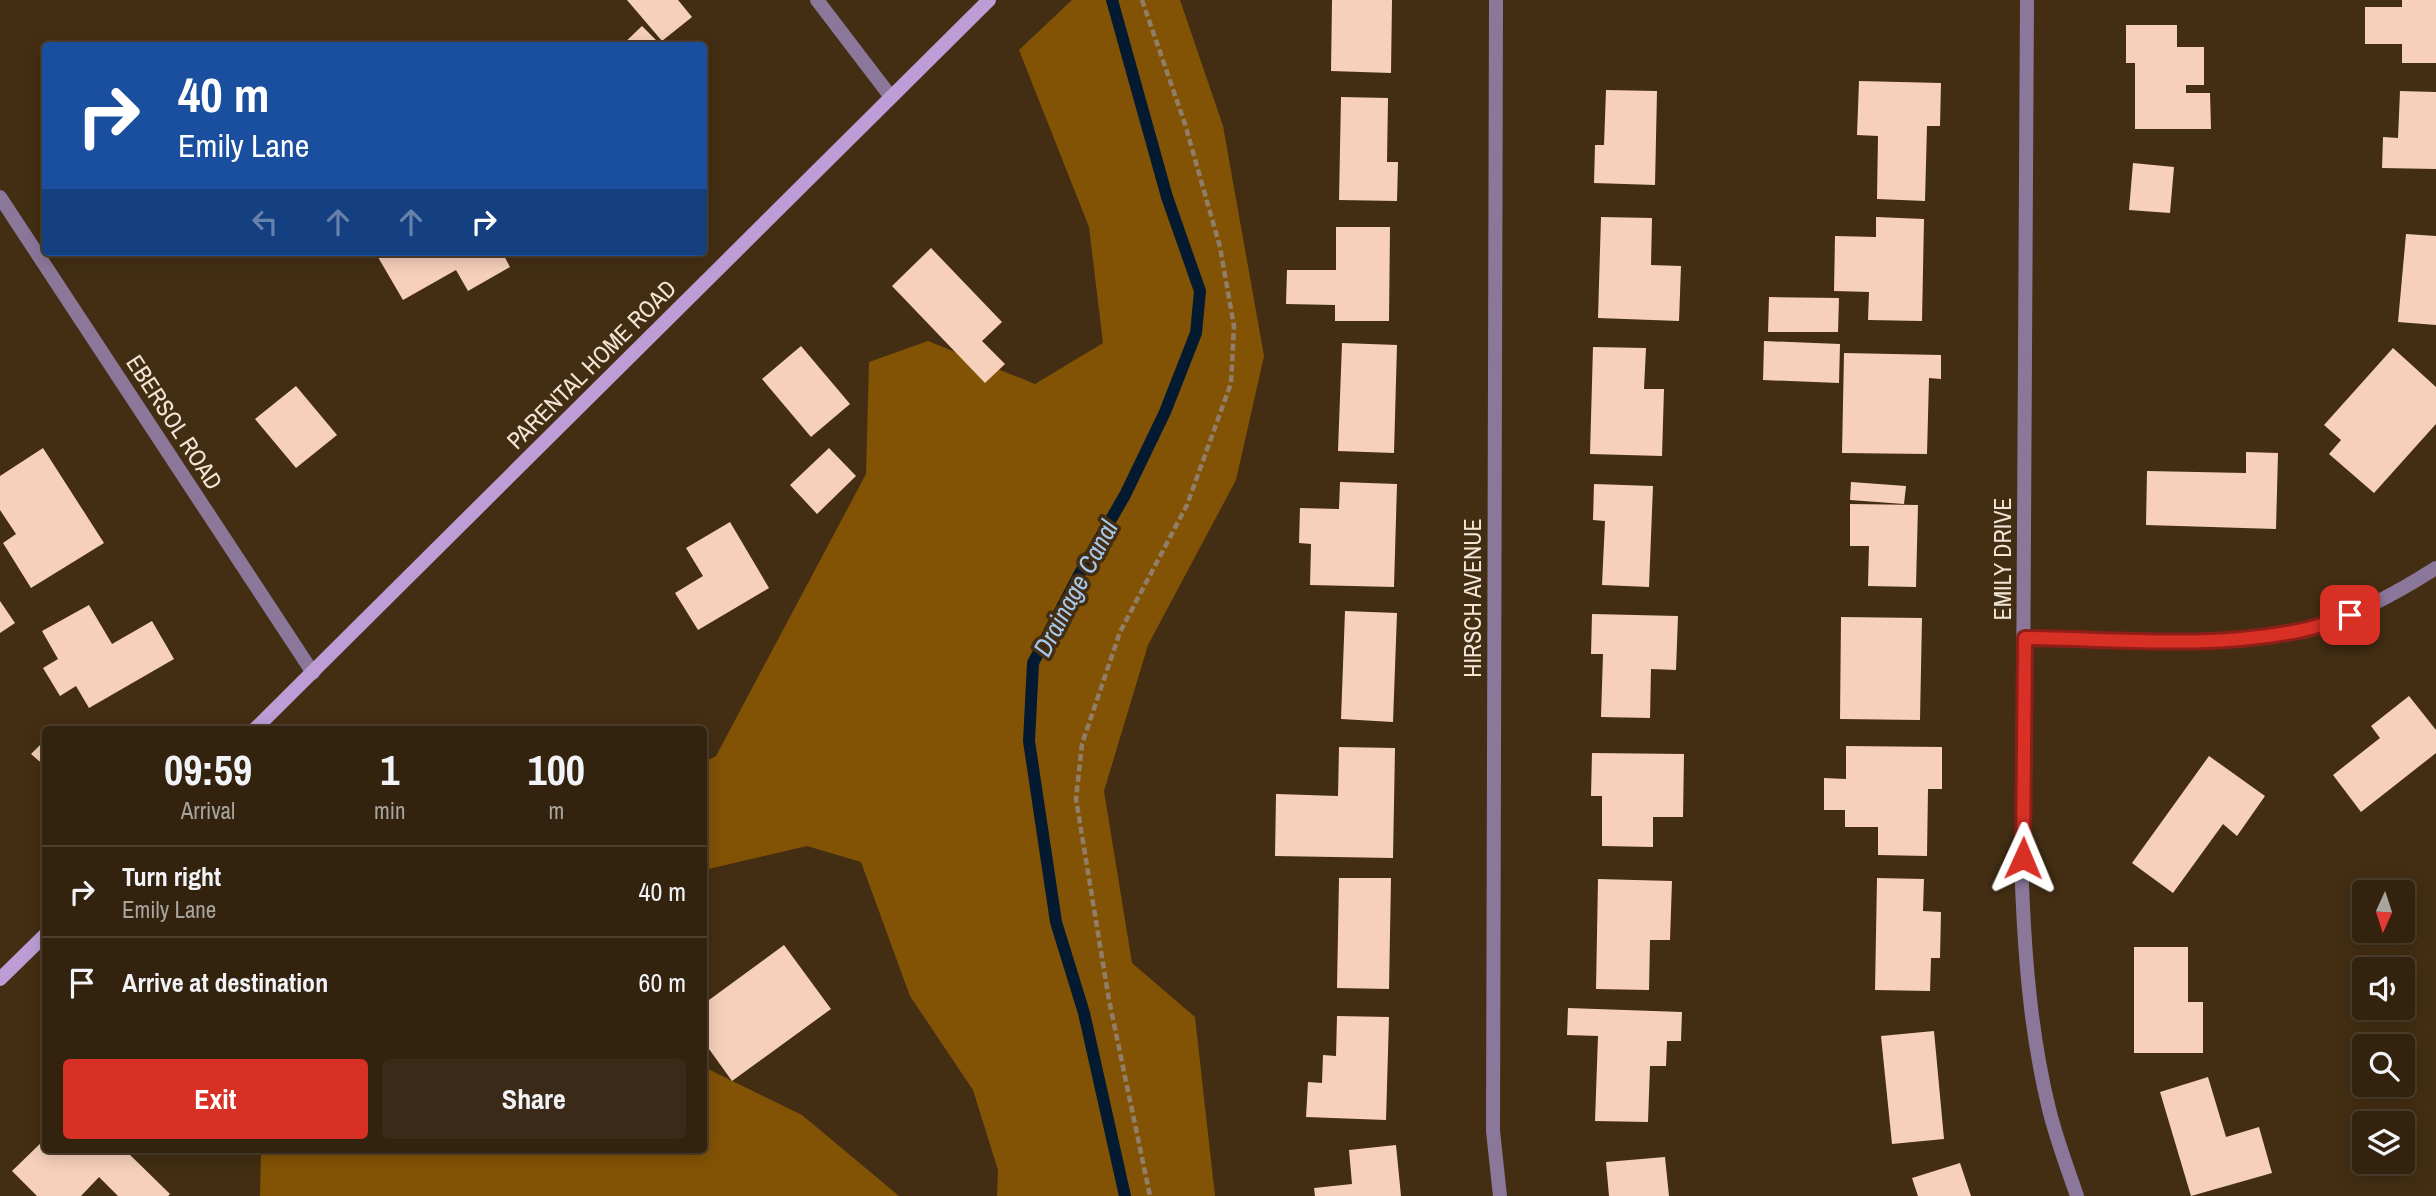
<!DOCTYPE html>
<html lang="en">
<head>
<meta charset="utf-8">
<style>
  :root { --surface:#32220e; --page:#3a2a17; --text:#f1f3f6; --muted:#a8a49e; --line:#4d3f2e; --accent:#d93025 }
  body { margin:0; font-family:"Archivo Narrow",sans-serif; background:var(--page); color:var(--text); height:100vh; display:flex; flex-direction:column; font-size:26px; white-space:nowrap }
  * { box-sizing:border-box; margin:0 }
  p { font-size:23px; color:var(--muted) }
  .icon { flex:none; width:38px; height:38px; fill:none; stroke:currentColor; stroke-width:2; stroke-linecap:round; stroke-linejoin:round }
  .map { position:relative; flex:1; overflow:hidden }
  .side { position:absolute; left:42px; top:726px; width:665px; height:427px; display:flex; flex-direction:column; background:var(--surface); border-radius:7px; box-shadow:0 4px 18px #0003,0 0 0 2px var(--line) }
  .side>* { flex:none }
  .top-card { position:absolute; left:42px; top:42px; width:665px; height:214px; border-radius:7px; box-shadow:0 4px 18px #0003,0 0 0 2px var(--line); background:#1a4fa0; color:#fff; overflow:hidden }
  .needle { width:46px; rotate:183deg }
  .controls { position:absolute; left:2352px; top:880px; display:grid; gap:14px }
  .controls a { display:grid; place-items:center; width:63px; height:63px; border-radius:7px; background:var(--surface); box-shadow:0 4px 18px #0003,0 0 0 2px var(--line); font-size:35px }
  .pin { position:absolute; display:grid; place-items:center; width:60px; height:60px; color:#fff; margin:-30px; border-radius:14px; box-shadow:0 4px 10px #0006 }
  .me { position:absolute; width:77px; margin:-38px; rotate:1deg; stroke-linejoin:round; filter:drop-shadow(0 0 5px #0008) }
  .turn { display:flex; align-items:center; gap:24px; height:147px; padding:0 21px; font-size:32px }
  .turn .icon { width:91px; height:91px; stroke-width:2.5 }
  .turn b { display:block; font-size:49px; line-height:60px }
  .lanes { display:flex; align-items:center; height:66px; padding:0 21px; background:#0003; justify-content:center; gap:35px; direction:ltr }
  .lanes .off { opacity:.35 }
  .eta { display:flex; justify-content:space-evenly; align-items:center; height:119px; text-align:center }
  .eta b { font-size:42px; font-weight:700; line-height:49px }
  .button { display:flex; gap:14px; margin-top:auto; padding:14px 21px }
  .button a { flex:1; height:80px; border-radius:7px; background:var(--accent); color:#fff; font-size:28px; font-weight:700; line-height:80px; text-align:center }
  .button a+a { background:var(--page); color:var(--text) }
  ul { padding:0; list-style:none }
  li { display:flex; align-items:center; gap:21px; height:91px; padding:0 21px; border-top:2px solid var(--line) }
  li div { flex:1 }
  li b { display:block; font-size:26px }
  li em { font-style:normal }
  .map>svg:first-child { display:block }
  .forest { fill:#835305 }
  .lines { fill:none; stroke-linecap:round; stroke-linejoin:round }
  .stream { stroke:#041a30; stroke-width:12 }
  .building { fill:#f6d0bb }
  .path { stroke:#907e69; stroke-width:4.5; stroke-dasharray:7 3.5; stroke-linecap:butt }
  .lane { stroke:#8b779a; stroke-width:14 }
  .street { stroke:#8b779a; stroke-width:14 }
  .secondary { stroke:#be9dd6; stroke-width:14 }
  .route-casing { stroke:#8d1f18; stroke-width:18 }
  .route { stroke:#d93025; stroke-width:12 }
  .labels { text-anchor:middle; dominant-baseline:central; stroke-width:7; stroke-linejoin:round; paint-order:stroke }
  .street-label { font-size:24px; fill:#f4e6d7; stroke:#432e13 }
  .water-label { font-size:26px; font-style:italic; fill:#a6c8ed; stroke:#432e13 }
</style>
</head>
<body>
<div class="map">
<svg width="2436" height="1196" viewBox="0 0 2436 1196">
  <rect width="100%" height="100%" fill="#432e13"/>
  <path class="forest" d="M1072 0H1180L1223 126 1264 356 1236 480 1148 645 1104 791 1132 963 1195 1017 1215 1196H997L998 1170 973 1090 910 996 861 862 807 846 704 870V762L716 756 866 474 869 362 928 341 1035 384 1103 343 1089 227 1019 50Z
    M704 1067 802 1115 899 1196H260L261 1150H426L432 1154 458 1150H704Z"/>
  <g class="lines">
    <path class="stream" d="M1112 0 1167 197 1200 291 1196 333 1165 412 1125 495 1080 573 1033 663 1029 741 1056 922 1084 1013 1125 1196"/>
  </g>
  <path class="building" d="M627 0H678L692 17 662 41Z
    M1332 0H1392L1391 73 1331 71Z
    M2402 0H2436V63H2402V44H2365V7H2402Z
    M2126 25H2177V47H2204V85H2186V93H2210L2211 129H2135V63H2126Z
    M642 26 656 40 650 46H621Z
    M1859 81 1941 83 1940 126H1927L1925 201 1877 199 1878 136 1857 135Z
    M1606 90 1657 91 1655 185 1594 183 1595 145H1604Z
    M2400 91 2436 92V169L2382 168 2383 137 2398 138Z
    M1341 97 1388 98 1387 162H1398L1397 201 1339 200Z
    M2133 163 2174 167 2170 213 2129 210Z
    M1601 217 1652 218 1651 265 1681 266 1679 321 1598 318Z
    M1876 217 1924 219 1922 321 1868 320 1869 292 1834 291 1835 236 1876 237Z
    M1336 227H1390L1389 321H1335V305L1286 304 1287 270H1336Z
    M2406 234 2436 236V325L2398 322Z
    M931 248 1002 322 982 341 1005 364 985 383 892 286Z
    M375 252H502L510 267 468 291 456 270 403 300Z
    M1769 297 1839 298 1838 332H1768Z
    M1764 341 1840 344 1839 383 1763 380Z
    M1342 343 1397 345 1394 453 1338 451Z
    M801 346 850 404 811 437 762 379Z
    M1593 347 1646 348 1644 389H1664L1662 456 1590 454Z
    M2393 348 2436 387V424L2374 493 2329 454 2341 440 2324 425Z
    M1844 353 1941 355V379L1929 378 1927 454 1842 453Z
    M296 386 337 435 296 468 255 419Z
    M43 448 104 543 31 588 3 543 16 534 0 510V476Z
    M829 448 856 476 817 514 790 485Z
    M2246 452 2278 453 2276 529 2146 525 2147 471 2246 473Z
    M1340 482 1397 484 1394 587 1310 585 1311 544 1299 543 1300 508 1339 509Z
    M1851 482 1906 486 1904 504 1850 500Z
    M1594 484 1653 486 1649 587 1602 585 1605 521 1593 520Z
    M1850 504 1918 505 1916 587 1868 586 1869 546H1850Z
    M730 522 769 588 698 630 675 593 703 576 686 548Z
    M0 601 15 623 0 633Z
    M89 605 112 644 152 621 174 659 89 708 76 686 60 696 43 668 58 659 42 631Z
    M1345 611 1397 613 1393 722 1341 719Z
    M1592 614 1678 616 1676 670 1651 669 1650 718 1601 717 1603 654H1591Z
    M1841 617 1922 618 1920 720 1840 719Z
    M2409 696 2436 730V753L2361 812 2333 775 2380 738 2371 726Z
    M46 739V767L31 754Z
    M1846 746 1942 747V789H1928L1927 856 1878 855V827H1845V810H1824V778L1846 779Z
    M1339 747 1395 748 1393 858 1275 856 1276 794 1338 796Z
    M1592 753 1684 754 1683 817H1653V847L1602 846V796H1591Z
    M2209 756 2265 796 2237 836 2223 824 2173 893 2132 863Z
    M1339 878H1391L1389 989 1337 988Z
    M1877 878 1924 879 1923 911 1941 912 1940 958H1931L1930 991 1875 990Z
    M1598 879 1672 881 1670 940H1650L1649 990 1596 989Z
    M784 945 831 1009 732 1081 704 1042V992L709 1000Z
    M2134 947H2188V1002H2203V1053H2134Z
    M1568 1008 1682 1012 1681 1041H1667L1666 1066H1650L1648 1122 1595 1121 1598 1036 1567 1035Z
    M1337 1016 1389 1017 1386 1120 1306 1117 1308 1082 1322 1083 1323 1055 1336 1056Z
    M1934 1031 1944 1139 1892 1144 1881 1036Z
    M2208 1077 2226 1137 2259 1127 2272 1173 2191 1196 2160 1092Z
    M46 1138V1150H125L170 1194 168 1196H118L99 1177 81 1196H37L12 1171Z
    M1396 1145 1401 1196H1315L1314 1188 1352 1184 1349 1150Z
    M1665 1157 1669 1196H1609L1606 1162Z
    M1960 1163 1971 1196H1918L1912 1178Z"/>
  <g class="lines">
    <path class="path" d="M1142 0 1185 124 1220 247 1234 326 1231 383 1187 505 1120 632 1082 744 1076 799 1109 1000 1150 1196"/>
    <path class="lane" d="M817 0 891 97"/>
    <path class="street" d="M1496 0 1493 1131 1500 1196
      M2027 0 2022 885C2025 960 2031 1036 2049 1109 2056 1138 2067 1167 2077 1196
      M0 197 313 673
      M2025 638C2102 639 2182 646 2259 636 2273 634 2288 634 2301 630 2351 618 2394 595 2436 568"/>
    <path class="secondary" d="M254 730 989 0
      M0 979 46 934"/>
  </g>
  <g class="lines">
    <defs>
      <path id="route" d="M2023 858 2025 638C2115 639 2209 649 2298 631 2316 628 2333 621 2350 615"/>
    </defs>
    <use href="#route" class="route-casing"/>
    <use href="#route" class="route"/>
  </g>
  <g class="labels">
    <g class="street-label">
      <text transform="translate(591 364) rotate(-45)">PARENTAL HOME ROAD</text>
      <text transform="translate(175 422) rotate(57)">EBERSOL ROAD</text>
      <text transform="translate(2002 559) rotate(-90)">EMILY DRIVE</text>
      <text transform="translate(1472 598) rotate(-90)">HIRSCH AVENUE</text>
    </g>
    <g class="water-label">
      <text transform="translate(1075 588) rotate(-62)">Drainage Canal</text>
    </g>
  </g>
</svg>
<div class="controls">
<a><svg class="needle" viewBox="-14 -14 28 28"><path d="M0-13l5 13h-10z" fill="#e53935"/><path d="M0 13l5-13h-10z" fill="#a8a49e"/></svg></a>
<a><svg class="icon" aria-label="sound" viewBox="0 0 24 24"><path d="M4 9h4l5-4v14l-5-4H4zM17 9q2 3 0 6"/></svg></a>
<a><svg class="icon" aria-label="search" viewBox="0 0 24 24"><circle cx="10" cy="10" r="6"/><path d="M15 15l6 6"/></svg></a>
<a><svg class="icon" aria-label="layers" viewBox="0 0 24 24"><path d="M12 4l9 5-9 5-9-5zM3 14l9 5 9-5"/></svg></a>
</div>
<div class="pin" style="left:2350px;top:615px;background:#d93025"><svg class="icon" aria-label="arrive" viewBox="0 0 24 24"><path d="M6 21V4h12l-3 4 3 4H6"/></svg></div>
<svg class="me" style="left:2023px;top:858px" viewBox="-20 -20 40 40"><path d="M0-17L14 15 0 8-14 15z" fill="#d93025" stroke="#fff" stroke-width="4"/></svg>
<div class="top-card">
<div class="turn"><svg class="icon" aria-label="right" viewBox="0 0 24 24"><path d="M7 20v-9h11M14 6l5 5-5 5"/></svg><div><b>40 m</b>Emily Lane</div></div>
<div class="lanes"><svg class="icon off" aria-label="left" viewBox="0 0 24 24"><path d="M17 20v-9H6M10 6l-5 5 5 5"/></svg><svg class="icon off" aria-label="ahead" viewBox="0 0 24 24"><path d="M12 20V5M6 11l6-6 6 6"/></svg><svg class="icon off" aria-label="ahead" viewBox="0 0 24 24"><path d="M12 20V5M6 11l6-6 6 6"/></svg><svg class="icon" aria-label="right" viewBox="0 0 24 24"><path d="M7 20v-9h11M14 6l5 5-5 5"/></svg></div>
</div>
<section class="side">
<div class="eta">
<div><b>09:59</b><p>Arrival</p></div>
<div><b>1</b><p>min</p></div>
<div><b>100</b><p>m</p></div>
</div>
<ul>
<li><svg class="icon" aria-label="right" viewBox="0 0 24 24"><path d="M7 20v-9h11M14 6l5 5-5 5"/></svg><div><b>Turn right</b><p>Emily Lane</p></div><em>40 m</em></li>
<li><svg class="icon" aria-label="arrive" viewBox="0 0 24 24"><path d="M6 21V4h12l-3 4 3 4H6"/></svg><div><b>Arrive at destination</b></div><em>60 m</em></li>
</ul>
<div class="button"><a>Exit</a><a>Share</a></div>
</section>
</div>
</body>
</html>
